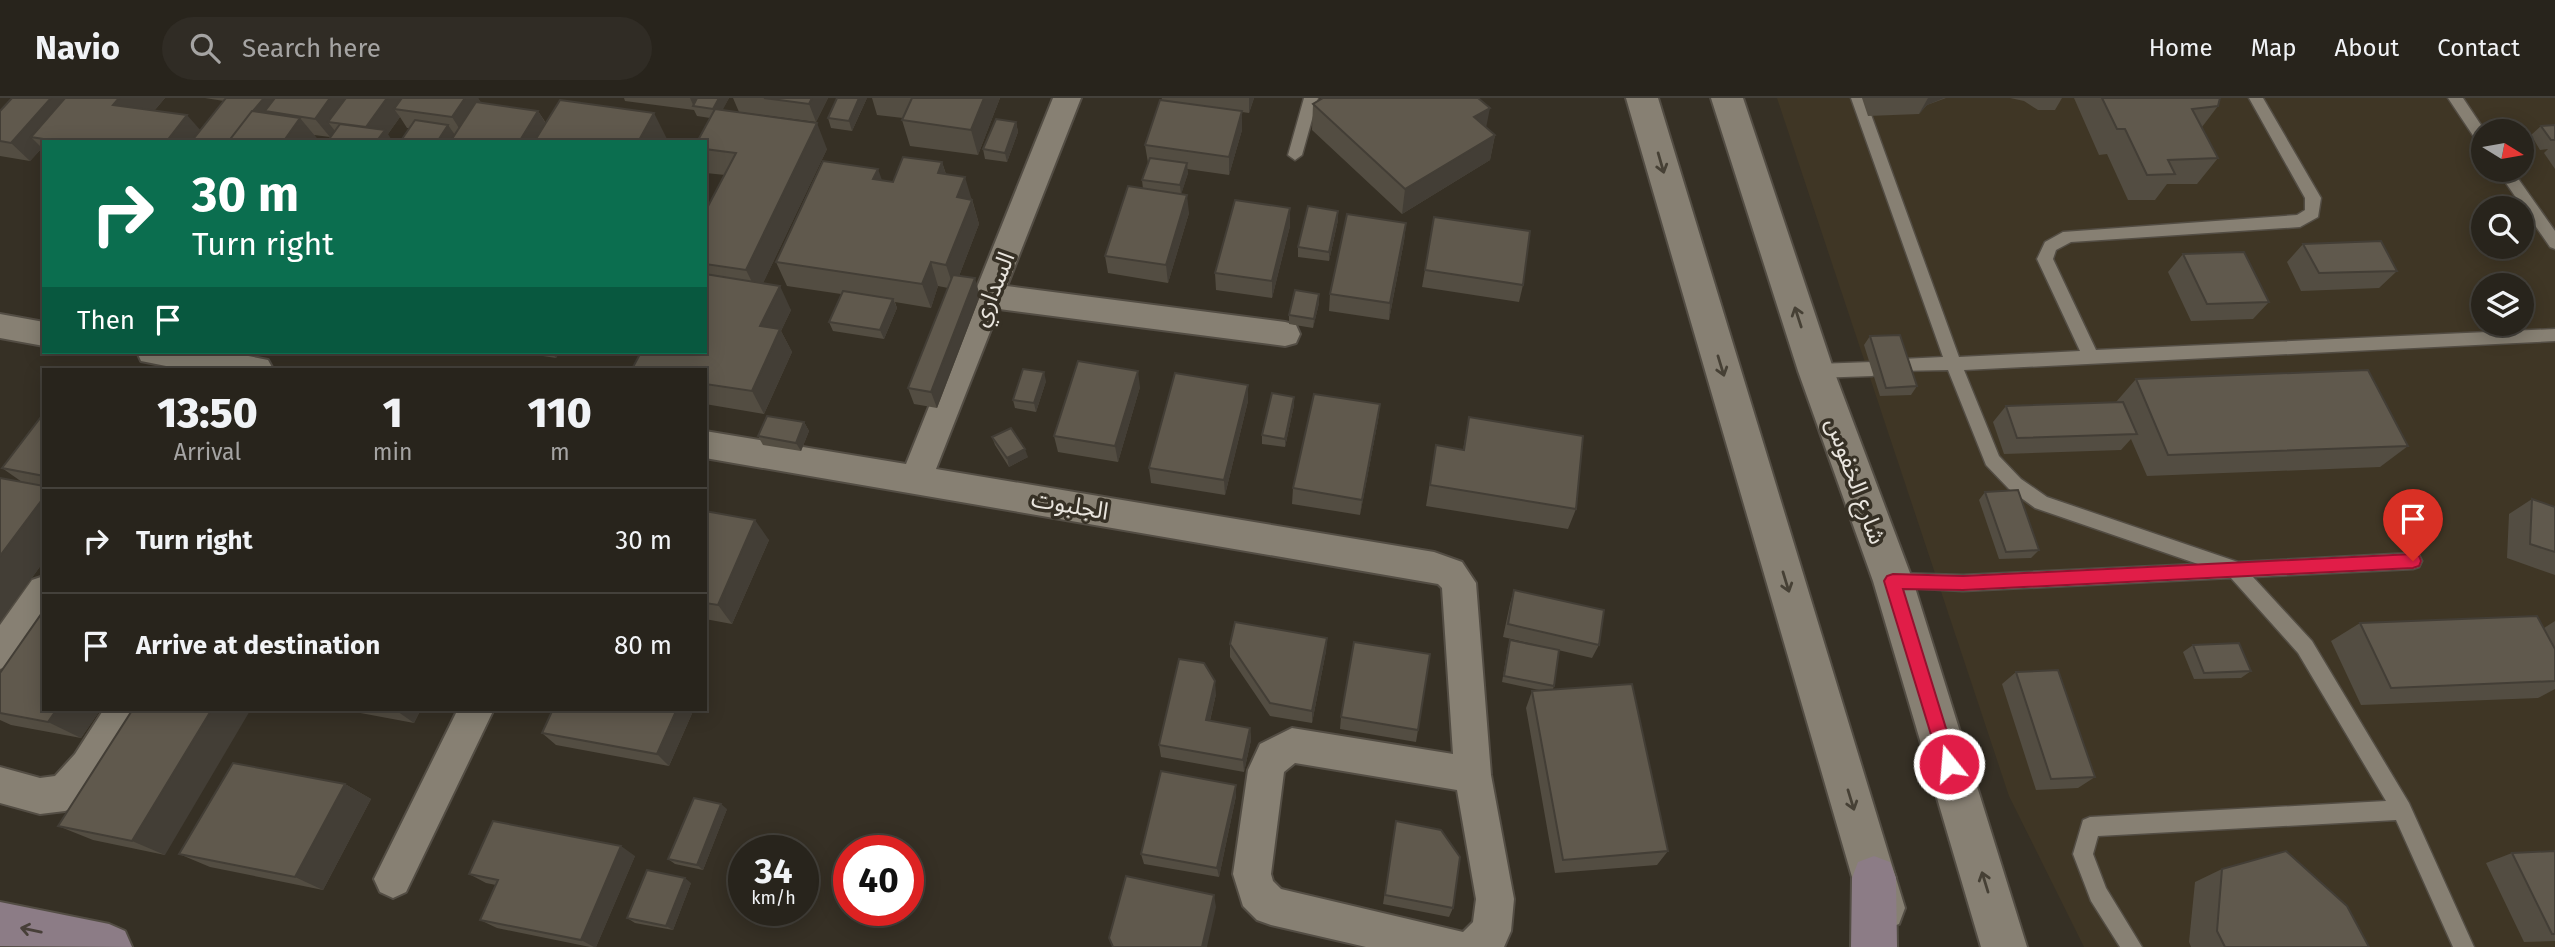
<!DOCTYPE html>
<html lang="en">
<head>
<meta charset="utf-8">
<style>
  :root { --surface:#28241c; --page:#302c25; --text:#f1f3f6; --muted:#a5a4a3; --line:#44413b }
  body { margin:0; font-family:"Fira Sans","Noto Sans Arabic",sans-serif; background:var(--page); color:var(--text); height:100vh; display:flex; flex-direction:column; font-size:26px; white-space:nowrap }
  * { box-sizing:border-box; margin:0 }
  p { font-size:23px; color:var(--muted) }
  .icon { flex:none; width:38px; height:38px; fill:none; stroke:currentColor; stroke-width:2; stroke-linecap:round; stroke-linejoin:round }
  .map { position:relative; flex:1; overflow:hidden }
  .details { position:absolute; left:42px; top:270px; width:665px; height:343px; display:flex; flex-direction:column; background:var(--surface); border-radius:0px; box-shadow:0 4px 18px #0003,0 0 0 2px var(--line) }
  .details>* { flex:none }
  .guide { position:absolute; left:42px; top:42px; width:665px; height:214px; border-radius:0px; box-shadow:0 4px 18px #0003,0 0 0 2px var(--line); background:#0b6e4f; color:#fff; overflow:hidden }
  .needle { width:46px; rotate:101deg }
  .controls { position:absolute; left:2471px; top:21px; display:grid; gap:14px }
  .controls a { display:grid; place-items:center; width:63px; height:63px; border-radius:50%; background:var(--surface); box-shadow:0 4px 18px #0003,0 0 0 2px var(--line); font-size:35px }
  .speed { position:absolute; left:728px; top:737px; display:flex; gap:14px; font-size:35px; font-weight:700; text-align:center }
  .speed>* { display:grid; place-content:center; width:91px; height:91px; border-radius:50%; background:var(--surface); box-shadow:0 4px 18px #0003,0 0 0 2px var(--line); line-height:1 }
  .speed small { font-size:18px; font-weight:400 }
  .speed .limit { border:10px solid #d22; background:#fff; color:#111 }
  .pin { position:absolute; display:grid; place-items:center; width:60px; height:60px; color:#fff; margin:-72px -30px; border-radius:50% 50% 50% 0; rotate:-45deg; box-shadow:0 0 7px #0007 }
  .pin .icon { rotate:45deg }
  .me { position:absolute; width:77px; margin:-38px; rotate:343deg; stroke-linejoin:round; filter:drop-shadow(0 0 5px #0008) }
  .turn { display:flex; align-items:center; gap:24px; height:147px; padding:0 35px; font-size:32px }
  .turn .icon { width:91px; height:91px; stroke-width:2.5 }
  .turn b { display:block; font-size:49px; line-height:60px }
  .then { display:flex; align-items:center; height:66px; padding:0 35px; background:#0003; gap:14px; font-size:26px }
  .eta { display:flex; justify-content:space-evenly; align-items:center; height:119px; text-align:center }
  .eta b { font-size:42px; font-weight:800; line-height:49px }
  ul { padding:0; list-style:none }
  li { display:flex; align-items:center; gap:21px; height:105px; padding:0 35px; border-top:2px solid var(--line) }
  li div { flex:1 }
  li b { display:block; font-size:26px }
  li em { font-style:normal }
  header { display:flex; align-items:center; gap:42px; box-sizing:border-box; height:98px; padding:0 35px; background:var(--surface); border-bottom:2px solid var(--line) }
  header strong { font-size:33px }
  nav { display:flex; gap:38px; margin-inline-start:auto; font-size:24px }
  .search { width:490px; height:63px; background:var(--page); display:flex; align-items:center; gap:18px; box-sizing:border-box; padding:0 24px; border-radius:38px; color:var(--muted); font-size:26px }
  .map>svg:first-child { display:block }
  .built { fill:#3f3625; fill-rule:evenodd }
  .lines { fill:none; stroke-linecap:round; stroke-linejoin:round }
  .service-casing { stroke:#534d44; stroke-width:3 }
  .minor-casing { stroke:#534d44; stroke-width:4 }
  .tertiary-casing { stroke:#534d44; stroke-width:4 }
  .secondary-casing { stroke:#534d44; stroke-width:4 }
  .service { fill:#878073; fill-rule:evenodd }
  .minor { fill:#878073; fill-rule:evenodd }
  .tertiary { fill:#878073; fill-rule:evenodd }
  .secondary { fill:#8c7c86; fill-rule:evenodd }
  .wall { fill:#534d42 }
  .shaded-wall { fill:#433e36 }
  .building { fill:#60594d; stroke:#433e36; stroke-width:2 }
  .oneway { stroke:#464035 }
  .oneway2 { stroke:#473f38 }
  .route { fill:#e11d48; stroke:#92132f; stroke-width:2 }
  .labels { text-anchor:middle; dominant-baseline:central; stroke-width:7; stroke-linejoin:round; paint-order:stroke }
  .street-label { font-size:24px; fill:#e9e5de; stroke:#363025 }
</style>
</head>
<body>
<header>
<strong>Navio</strong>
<div class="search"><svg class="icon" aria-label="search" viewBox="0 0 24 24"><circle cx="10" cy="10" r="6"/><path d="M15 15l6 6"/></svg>Search here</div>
<nav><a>Home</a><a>Map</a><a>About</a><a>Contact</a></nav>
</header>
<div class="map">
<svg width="2555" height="849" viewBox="0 0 2555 849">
  <rect width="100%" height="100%" fill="#363025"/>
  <path class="built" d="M1777 0H2555V849H2084L2009 698ZM2483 33H2522V72H2483ZM2483 110H2522V149H2483ZM2483 187H2522V226H2483Z"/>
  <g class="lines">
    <defs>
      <path id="service" d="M1304 0H1318L1302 57 1295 62 1288 57Z
        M1851 0H1865L1959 259 2080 253 2037 161 2045 144 2063 134 2297 117 2305 112V100L2249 0H2263L2321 100 2318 119 2300 129 2071 144 2056 152 2053 161 2096 252 2555 231V243L1964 272 1999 358 2021 381 2047 399 2238 464 2413 455 2419 457 2422 463 2419 469 2413 471 2253 479 2312 543 2409 705 2474 849H2453L2396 722 2098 738 2093 756 2106 790 2142 849H2120L2091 803 2073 756 2083 722 2090 719 2386 703 2298 555 2231 480 1963 493 1887 489 1884 483 1887 477 1893 475 1963 477 2198 466 2035 410 2009 391 1986 367 1948 272 1896 273 1894 268 1896 263 1902 261 1943 259Z
        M2448 0H2463L2485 33H2483V46L2478 45Z
        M2497 72H2512L2555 133V151L2550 149Z
        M1872 264 1878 266 1880 271 1878 276 1872 278 1816 280 1810 278 1808 273 1810 268 1816 266Z"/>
      <path id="minor" d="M1053 0H1081L1007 188 1285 224 1296 227 1300 236 1296 245 1285 248 999 211 936 371 1434 454 1462 464 1476 485 1491 677 1514 801 1511 833 1504 849H1366L1271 827 1257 822 1243 808 1233 776 1248 672 1260 646 1292 630 1453 656 1442 490 1438 486 705 360V333L906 366ZM1295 665 1457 692 1476 801 1473 824 1463 834 1281 791 1273 783 1271 776 1284 674Z
        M0 216 44 224V248L0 240Z
        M137 254H228L268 262 273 271H181L141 263Z
        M44 478V521L12 566 0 571V527L32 482Z
        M104 611H142L101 680 78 708 65 713 40 716 0 705V669L40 680 55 678 75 656Z
        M458 611H494L406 794 393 800 380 794 374 781Z"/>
      <path id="tertiary" d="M1626 0H1658L1905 810 1899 826 1883 832 1867 826 1861 810Z
        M1711 0H1743L1834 273 1913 483 2027 849H1981L1873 483 1798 273Z"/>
      <path id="secondary" d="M1874 758 1890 764 1896 780 1897 849H1851L1852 780 1858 764Z
        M0 804 109 826 125 833 132 849 0 848Z"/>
    </defs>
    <use href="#service" class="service-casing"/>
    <use href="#minor" class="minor-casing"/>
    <use href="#tertiary" class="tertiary-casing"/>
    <use href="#secondary" class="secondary-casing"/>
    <use href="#service" class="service"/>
    <use href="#minor" class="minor"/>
    <use href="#tertiary" class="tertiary"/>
    <use href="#secondary" class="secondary"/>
  </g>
  <path class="wall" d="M12 0H165L154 13 200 32 224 3 205 0H478L481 5 538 13 546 25 667 41 666 44H400L409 30H407L400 19 388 36 330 39 314 37 320 44H44V51L42 50 30 63 0 58V13Z
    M624 0H729L722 12 827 51 763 185 791 212 781 233 792 254 764 316 705 306V271L640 255V254H705V112H706L725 77 706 75 705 72V44L710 20 697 18 694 12 625 3Z
    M733 0H828L816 24 739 14Z
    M867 0 852 33 831 30 828 20Z
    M872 0H1000L978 57 910 48 902 22 903 20 877 17Z
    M1162 0H1254L1249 15 1242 14V32L1229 77 1187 71 1188 75 1181 96 1189 115 1168 185 1108 175 1105 158 1143 91 1142 82 1148 65 1145 47Z
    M1862 0H1946L1927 7 1919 16 1868 18Z
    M2010 0H2062L2055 12H2038L2024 3Z
    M2074 0H2220L2218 8 2202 29 2218 60 2197 86H2167L2155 102H2128L2107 56 2099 57Z
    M1313 6 1486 29 1495 37 1490 62 1402 116 1312 32Z
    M1016 24 1018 34 1007 64 985 61 983 51Z
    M2555 27V71L2544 55 2548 51 2540 52 2531 37 2541 28Z
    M942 64 946 76 972 101 979 126 959 178 980 198 937 310 914 306 908 290 948 190 938 188 931 210 895 204 897 210 884 241 833 233 829 224 841 196 787 188 776 164 882 82 893 84Z
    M1290 110V128L1272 200 1216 192 1215 175Z
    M1338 122 1329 163 1298 159V149Z
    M1406 125 1404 143 1389 222 1329 213 1330 196Z
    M2303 146 2397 173 2379 190 2301 193 2287 164Z
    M2183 156 2269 204 2253 221 2191 223 2168 174Z
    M1425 172 1523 187 1519 204 1422 189Z
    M1319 205 1313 230 1289 226V217Z
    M1870 238 1917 288 1911 297 1880 298 1864 247Z
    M517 254H560L556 260Z
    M2136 281 2408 348 2380 369 2147 378 2131 341 2121 352 2004 356 1993 324 2006 308 2116 304Z
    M1046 283 1036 314 1015 310 1013 302Z
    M1248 287V303L1225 397 1151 385 1149 370Z
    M1140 289 1118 364 1058 354 1054 338Z
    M1294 299V307L1285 349 1262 346V337Z
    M1380 306 1378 322 1360 417 1292 406 1293 390Z
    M44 315V463L0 524 22 384 2 370Z
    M1469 319 1576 411 1568 431 1426 408 1436 347 1463 352Z
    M804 324 809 333 801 353 763 347 758 338Z
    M992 339 1028 359 1009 369 995 347Z
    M1985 394 2039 452 2031 460 1999 461 1979 402Z
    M2532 401 2555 409V477L2507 460 2509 416Z
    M705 413 769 442 732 526 705 521Z
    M1514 492 1599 547 1592 560 1503 539 1510 506Z
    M2555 523V591L2538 600 2361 607 2331 543 2360 525 2544 530Z
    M1327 540 1326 553 1312 625 1270 618 1230 559V546Z
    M1510 542 1554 588 1553 591 1668 753 1657 767 1555 775 1526 610 1532 593 1539 592 1502 584 1508 549Z
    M2193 547 2251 573 2241 580 2194 581 2183 554Z
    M2016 574 2095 679 2078 690 2036 692 2002 586Z
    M0 575 44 611H101L81 640 11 627 0 622Z
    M1216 596 1210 623 1250 630 1251 642 1244 674 1161 659 1159 647Z
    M133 611 165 757 93 742 58 728Z
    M339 611H421L414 625Z
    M694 611 669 668 556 647 542 635Z
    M1341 619 1418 632 1416 644 1340 631Z
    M345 686 371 701 323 792 210 769 179 756Z
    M1236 687V698L1219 779 1144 766 1141 756Z
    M727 711 703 772 675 766 668 761Z
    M1396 723 1453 810 1449 819 1383 806Z
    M2555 753V843L2524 844 2486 765 2512 755Z
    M635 758 596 849H590L497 830 480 822 496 787 486 785 469 776Z
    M2222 771 2369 849H2191L2189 844 2195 784Z
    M691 785 673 832 635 825 627 820Z"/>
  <path class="shaded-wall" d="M51 0H86L31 39 42 50 30 63 11 45Z
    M119 0H165L138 32 113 7Z
    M264 0H293L265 13 274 25 230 44Z
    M330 0H355L328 24 335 33 330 39 315 21Z
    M387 0H413L394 11 400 19 388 36 393 44H376L366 30Z
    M465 0H478L484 9 464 38 452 19Z
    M690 0H703L694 9Z
    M719 0H729L718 21 713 11Z
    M812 0H828L816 24 809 6Z
    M859 0H867L852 33 849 23Z
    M984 0H1000L978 57 971 32Z
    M1249 0H1254L1249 15Z
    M1928 0H1944L1927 7 1919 16Z
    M1490 10 1485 35 1474 19Z
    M538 13 549 31 542 44H519Z
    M1242 13V32L1229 77V59Z
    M654 15 667 41 666 44H638Z
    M187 17 210 43 209 44H166Z
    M300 20 320 44H283Z
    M1016 24 1018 34 1007 64 1005 55Z
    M817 25 827 51 758 196 746 172Z
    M448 27 460 44H437Z
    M1495 37 1490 62 1402 116 1405 91Z
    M942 64 950 90 938 75Z
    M1187 65 1188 75 1181 97 1180 87Z
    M878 71 887 96 873 81Z
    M965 79 979 126 954 191 946 167 957 99Z
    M1187 97 1189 115 1168 185 1166 167Z
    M1290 110V128L1272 200V183Z
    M1338 113V122L1329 163V154Z
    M1406 125 1404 143 1389 222 1390 205Z
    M931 164 938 188 931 210 922 186Z
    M975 180 980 198 937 310 931 294Z
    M780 188 791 212 781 233 792 254 764 316 752 293 760 228Z
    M1319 196V205L1313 230 1314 221Z
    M893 201 897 210 884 241 880 232Z
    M551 254H560L556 260Z
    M1138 273 1140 289 1118 364 1115 348Z
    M1044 274 1046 283 1036 314 1034 305Z
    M1248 287V303L1225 397 1224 382Z
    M1294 299V307L1285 349V341Z
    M1380 306 1378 322 1360 417 1362 402Z
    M804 324 809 333 801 353 796 345Z
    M1025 351 1028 359 1009 369 1007 360Z
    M44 399V463L0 524V458Z
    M755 422 769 442 732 526 718 507Z
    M1327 540 1326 553 1312 625V613Z
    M1215 583 1216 596 1207 635 1206 622Z
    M57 611H101L81 640 48 624Z
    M212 611H251L165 757 132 743Z
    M394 611H421L414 625Z
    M677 611H694L669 668 657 656Z
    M1250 630 1251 642 1244 674 1243 662Z
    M345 686 371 701 323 792 295 779Z
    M1236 687V698L1219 779 1217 770Z
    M721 706 727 711 703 772 697 767Z
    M621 748 635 758 596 849H594L581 842Z
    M685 780 691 785 673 832 666 828Z
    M1214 797 1216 809 1207 849H1202Z"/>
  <path class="building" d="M12 0H51L11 45 0 43V13Z
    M65 0H119L113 7 187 17 166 44H62L31 39Z
    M226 0H264L253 13H252L228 44H191Z
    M275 0H330L315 21 265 13Z
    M346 0H387L366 29 328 24Z
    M402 0H465L452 19 394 11Z
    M697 0H719L713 11 693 8Z
    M764 0H812L809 6Z
    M837 0H859L849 23 828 20Z
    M912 0H984L971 32 902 22Z
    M1323 0H1478L1490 10 1474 19 1495 37 1405 91 1313 6Z
    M2102 0H2220L2218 8 2192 11 2218 60 2168 62 2175 76 2147 77 2125 31H2117Z
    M560 2 654 15 638 44H534Z
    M1160 2 1242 13 1229 59 1145 47Z
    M476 4 538 13 519 44H450Z
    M715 11 817 25 746 172 705 166V112H706L736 55 705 51V44H697Z
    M252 13 300 20 283 44H228Z
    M996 21 1016 24 1005 55 983 51Z
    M415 22 448 27 437 44H400Z
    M340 26 385 32 376 44H327Z
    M2555 27V42H2551L2541 28Z
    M903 59 942 64 938 75 965 79 957 99 972 102 946 167 931 164 922 186 776 164 823 63 878 71 873 81 893 84Z
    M1150 60 1187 65 1180 87 1142 82Z
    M1128 88 1187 97 1166 167 1105 158Z
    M1235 102 1290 110 1272 183 1215 175Z
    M1308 108 1338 113 1329 154 1298 149Z
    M1347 116 1406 125 1390 205 1330 196Z
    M1434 119 1530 133 1523 187 1425 172Z
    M2381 143 2397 173 2319 175 2303 146Z
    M2244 154 2269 204 2207 206 2183 156Z
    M705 176 780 188 760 228 780 231 752 293 705 286V271H632L641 254H705Z
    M953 177 975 180 931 294 908 290Z
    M1295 192 1319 196 1314 221 1289 217Z
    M843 193 893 201 880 232 829 224Z
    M1900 237 1917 288 1886 290 1870 238Z
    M1078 263 1138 273 1115 348 1054 338Z
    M1023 271 1044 274 1034 305 1013 302Z
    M2368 272 2408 348 2168 357 2136 281Z
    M1175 275 1248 287 1224 382 1149 370Z
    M1272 295 1294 299 1285 341 1262 337Z
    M1314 296 1380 306 1362 402 1293 390Z
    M2123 304 2137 336 2017 340 2006 308Z
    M44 315V378L2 370Z
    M767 318 804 324 796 345 758 338Z
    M1469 319 1583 338 1576 411 1430 387 1436 347 1464 352Z
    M1011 330 1025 351 1007 360 992 339Z
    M0 380 44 388V399L0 458Z
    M2018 392 2039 452 2006 454 1985 394Z
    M2532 401 2555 409V454L2530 446Z
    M705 413 755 422 718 507 705 505Z
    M1514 492 1604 512 1599 547 1508 526Z
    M44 512V611H57L48 624 0 615V575Z
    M2537 518 2555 551V583L2391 590 2360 525Z
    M1235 524 1327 540 1312 613 1270 605 1230 546Z
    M1510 542 1559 552 1554 588 1504 578Z
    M1354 544 1430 556 1418 632 1341 619Z
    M2239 545 2251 573 2204 575 2193 547Z
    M1179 561 1204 565 1215 583 1206 622 1250 630 1243 662 1159 647Z
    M2058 572 2095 679 2051 681 2016 574Z
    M1632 586 1668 753 1563 762 1532 593Z
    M133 611H212L132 743 58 728Z
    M553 611H677L657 656 542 635Z
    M233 665 345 686 295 779 179 756Z
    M1161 673 1236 687 1217 770 1141 756Z
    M694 700 721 706 697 767 668 761Z
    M493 723 621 748 581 842 480 822 498 782 469 776Z
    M1396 723 1441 732 1460 759 1453 810 1385 797Z
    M2286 753 2347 808 2369 849H2225L2217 833 2222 771Z
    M2555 753V836H2552L2512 755Z
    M647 772 685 780 666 828 627 820Z
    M1126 778 1214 797 1202 849H1113L1109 840Z"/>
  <defs><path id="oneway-shaft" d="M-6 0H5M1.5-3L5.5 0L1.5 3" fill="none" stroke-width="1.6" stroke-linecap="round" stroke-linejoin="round" transform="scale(1.75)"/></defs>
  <g class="oneway">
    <use href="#oneway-shaft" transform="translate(1661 65) rotate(74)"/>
    <use href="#oneway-shaft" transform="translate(1798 219) rotate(-108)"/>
    <use href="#oneway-shaft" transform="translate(1721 268) rotate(73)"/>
    <use href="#oneway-shaft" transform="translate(1786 484) rotate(73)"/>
    <use href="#oneway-shaft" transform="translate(1851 702) rotate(73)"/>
    <use href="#oneway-shaft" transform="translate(1985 784) rotate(-107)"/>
  </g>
  <use class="oneway2" href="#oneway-shaft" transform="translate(31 832) rotate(-168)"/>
  <path class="route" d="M2413 456 2419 458 2421 463 2419 468 2413 470 1963 492 1903 491 1957 666 1955 672 1949 675 1942 672 1940 666 1884 483 1887 478 1893 476 1963 478Z"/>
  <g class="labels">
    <g class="street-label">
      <text transform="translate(993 191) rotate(-68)">السداري</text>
      <text transform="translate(1856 383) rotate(70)">شارع الخفوس</text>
      <text transform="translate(1070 407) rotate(10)">الجلبوت</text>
    </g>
  </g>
</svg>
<div class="controls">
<a><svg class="needle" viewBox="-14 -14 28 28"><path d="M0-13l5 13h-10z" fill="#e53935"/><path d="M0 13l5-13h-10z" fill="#a5a4a3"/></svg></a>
<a><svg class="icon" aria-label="search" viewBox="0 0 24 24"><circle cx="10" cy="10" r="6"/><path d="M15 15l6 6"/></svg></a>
<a><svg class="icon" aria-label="layers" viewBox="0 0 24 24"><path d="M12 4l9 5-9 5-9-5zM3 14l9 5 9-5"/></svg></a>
</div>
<div class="speed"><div>34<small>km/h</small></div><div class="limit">40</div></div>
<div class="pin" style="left:2413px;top:463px;background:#d93025"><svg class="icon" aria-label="arrive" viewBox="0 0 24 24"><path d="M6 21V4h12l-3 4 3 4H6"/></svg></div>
<svg class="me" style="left:1949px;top:666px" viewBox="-20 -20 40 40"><circle r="17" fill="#e11d48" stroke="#fff" stroke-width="3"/><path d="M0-11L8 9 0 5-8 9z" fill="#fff"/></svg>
<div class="guide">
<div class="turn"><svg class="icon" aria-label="right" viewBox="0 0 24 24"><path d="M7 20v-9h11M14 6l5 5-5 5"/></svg><div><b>30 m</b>Turn right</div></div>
<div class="then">Then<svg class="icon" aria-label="arrive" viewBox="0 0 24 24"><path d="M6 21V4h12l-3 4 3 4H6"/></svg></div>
</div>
<section class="details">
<div class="eta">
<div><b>13:50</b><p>Arrival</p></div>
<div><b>1</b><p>min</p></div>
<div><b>110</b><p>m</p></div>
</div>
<ul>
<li><svg class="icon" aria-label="right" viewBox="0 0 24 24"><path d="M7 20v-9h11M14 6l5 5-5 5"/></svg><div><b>Turn right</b></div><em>30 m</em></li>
<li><svg class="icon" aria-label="arrive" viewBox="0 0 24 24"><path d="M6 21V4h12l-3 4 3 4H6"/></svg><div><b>Arrive at destination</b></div><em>80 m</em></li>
</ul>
</section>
</div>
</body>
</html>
